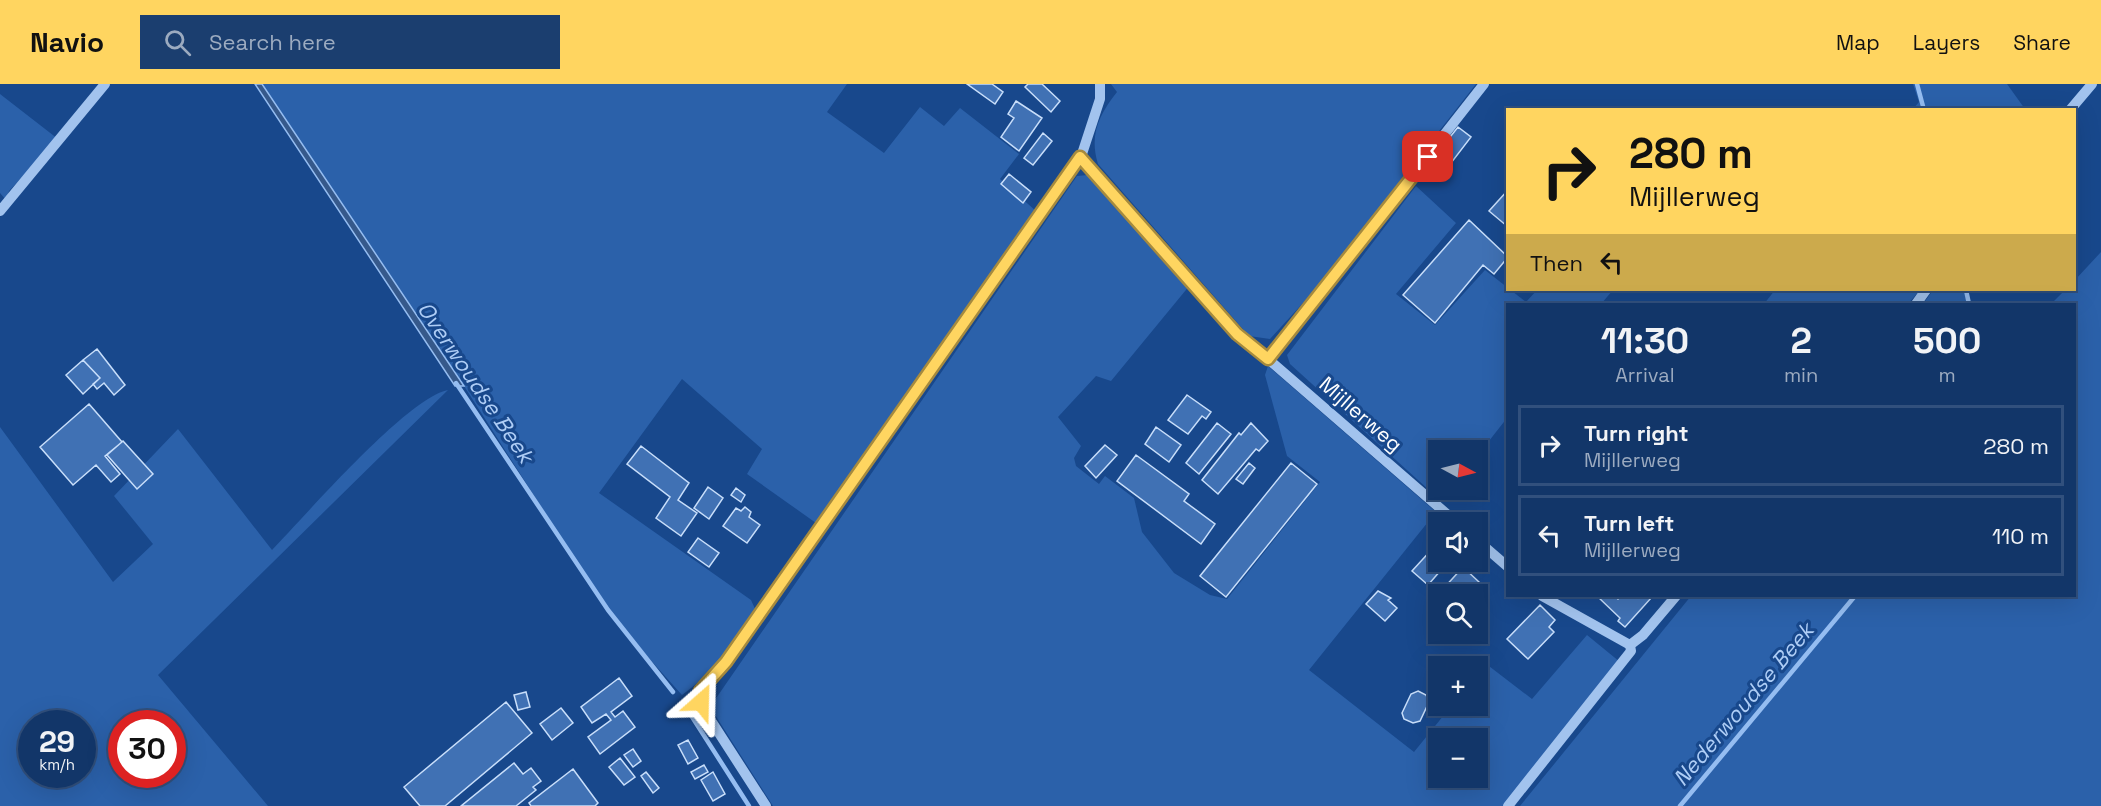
<!DOCTYPE html>
<html lang="en">
<head>
<meta charset="utf-8">
<style>
  :root { --surface:#123669; --page:#1b3e6f; --text:#f1f3f6; --muted:#9cabc0; --line:#31507d; --accent:#ffd560 }
  body { margin:0; font-family:"Space Grotesk",sans-serif; background:var(--page); color:var(--text); height:100vh; display:flex; flex-direction:column; font-size:22px; white-space:nowrap }
  * { box-sizing:border-box; margin:0 }
  p { font-size:20px; color:var(--muted) }
  .icon { flex:none; width:33px; height:33px; fill:none; stroke:currentColor; stroke-width:2; stroke-linecap:round; stroke-linejoin:round }
  .map { position:relative; flex:1; overflow:hidden }
  .panel { position:absolute; left:1506px; top:219px; width:570px; height:294px; display:flex; flex-direction:column; background:var(--surface); border-radius:0px; box-shadow:0 6px 24px #0002,0 0 0 2px var(--line) }
  .panel>* { flex:none }
  .top-card { position:absolute; left:1506px; top:24px; width:570px; height:183px; border-radius:0px; box-shadow:0 6px 24px #0002,0 0 0 2px var(--line); background:#ffd560; color:#111; overflow:hidden }
  .needle { width:39px; rotate:97deg }
  .buttons { position:absolute; left:1428px; top:356px; display:grid; gap:12px }
  .buttons a { display:grid; place-items:center; width:60px; height:60px; border-radius:0px; background:var(--surface); box-shadow:0 6px 24px #0002,0 0 0 2px var(--line); font-size:30px }
  .speed { position:absolute; left:18px; top:626px; display:flex; gap:12px; font-size:30px; font-weight:700; text-align:center }
  .speed>* { display:grid; place-content:center; width:78px; height:78px; border-radius:50%; background:var(--surface); box-shadow:0 6px 24px #0002,0 0 0 2px var(--line); line-height:1 }
  .speed small { font-size:15px; font-weight:400 }
  .speed .limit { border:9px solid #d22; background:#fff; color:#111 }
  .pin { position:absolute; display:grid; place-items:center; width:51px; height:51px; color:#fff; margin:-26px; border-radius:12px; box-shadow:0 3px 9px #0006 }
  .me { position:absolute; width:66px; margin:-33px; rotate:25deg; stroke-linejoin:round; filter:drop-shadow(0 0 4px #0008) }
  .turn { display:flex; align-items:center; gap:21px; height:126px; padding:0 24px; font-size:27px }
  .turn .icon { width:78px; height:78px; stroke-width:2.5 }
  .turn b { display:block; font-size:42px; line-height:51px }
  .then { display:flex; align-items:center; height:57px; padding:0 24px; background:#0003; gap:12px; font-size:22px }
  .eta { display:flex; justify-content:space-evenly; align-items:center; height:102px; text-align:center }
  .eta b { font-size:36px; font-weight:800; line-height:42px }
  ul { padding:0; list-style:none }
  li { display:flex; align-items:center; gap:18px; height:81px; margin:0 12px 9px; padding:0 12px; border:3px solid var(--line); border-radius:0px }
  li div { flex:1 }
  li b { display:block; font-size:22px }
  li em { font-style:normal }
  header { display:flex; align-items:center; gap:36px; box-sizing:border-box; height:84px; padding:0 30px; background:var(--accent); color:#111 }
  header strong { font-size:28px }
  nav { display:flex; gap:33px; margin-inline-start:auto; font-size:21px }
  .search { width:420px; height:54px; background:var(--page); display:flex; align-items:center; gap:15px; box-sizing:border-box; padding:0 21px; border-radius:0px; color:var(--muted); font-size:22px }
  .map>svg:first-child { display:block }
  .green { fill:#2b61aa; fill-rule:evenodd }
  .water { fill:#36598b; stroke:#95bdf1; stroke-width:1.5 }
  .lines { fill:none; stroke-linecap:round; stroke-linejoin:round }
  .stream { stroke:#95bdf1; stroke-width:4.5 }
  .building { fill:#4071b4; stroke:#c8defa; stroke-width:1.5 }
  .minor { stroke:#a2c3ee; stroke-width:10 }
  .route-casing { stroke:#a68a3e; stroke-width:15 }
  .route { stroke:#ffd560; stroke-width:10 }
  .labels { text-anchor:middle; dominant-baseline:central; stroke-width:6; stroke-linejoin:round; paint-order:stroke }
  .street-label { font-size:21px; fill:#fff; stroke:#18488c }
  .water-label { font-size:22px; font-style:italic; fill:#aecdf6; stroke:#18488c }
</style>
</head>
<body>
<header>
<strong>Navio</strong>
<div class="search"><svg class="icon" aria-label="search" viewBox="0 0 24 24"><circle cx="10" cy="10" r="6"/><path d="M15 15l6 6"/></svg>Search here</div>
<nav><a>Map</a><a>Layers</a><a>Share</a></nav>
</header>
<div class="map">
<svg width="2101" height="722" viewBox="0 0 2101 722">
  <rect width="100%" height="100%" fill="#18488c"/>
  <path class="green" d="M262 0H847L827 28 884 69 920 23 944 42 960 24 1019 70 1000 95 1037 128 816 439 747 390 762 365 682 295 599 409 751 516 756 527C732 563 717 585 682 611L611 532 464 302Z
    M1111 0H1476L1313 208 1270 255 1249 252 1098 80C1089 51 1099 31 1117 8Z
    M1913 0H2007L2025 25H1913L1919 18Z
    M0 10 58 55 9 107 6 116 0 109Z
    M1088 91 1190 201 1111 297 1096 292 1058 333 1081 362 1074 374 1076 382 1099 400 1105 392 1134 414 1142 448 1174 489 1210 511 1227 515 1320 398 1287 372 1265 291 1268 282 1436 428 1309 586 1414 668 1452 621H1478V589L1485 579 1532 615 1587 551 1620 578 1505 722H773L710 623 1077 92ZM1438 654H1478V693H1438Z
    M1416 102 1456 139 1396 210 1435 241 1485 186 1526 218 1537 206H1613L1601 220H1508L1507 334 1478 371V366H1438V405H1449L1440 416 1290 280 1287 271Z
    M2101 168V722H1520L1691 512H2074V220H2051L2065 206H2074L2075 196Z
    M1775 206H1920L1908 220H1764Z
    M1933 206H1967L1970 220H1923Z
    M448 306 158 591 268 722H0V343L113 498 153 460 114 412 178 345 272 466C305 432 408 313 448 306ZM32 639H82V690H32ZM122 639H172V690H122Z"/>
  <path class="water" d="M255 0H262L464 302H455Z"/>
  <g class="lines">
    <path class="stream" d="M1917 0 1924 26
      M1966 206 1969 220
      M456 299 608 526 673 608
      M687 625 749 722
      M1680 722 1855 512"/>
  </g>
  <path class="building" d="M967 0H992L1003 8 995 20Z
    M1028 0H1042L1060 17 1051 28 1025 3Z
    M1016 17 1042 34 1019 67 1001 53 1014 34 1008 30Z
    M1458 43 1471 53 1448 83 1435 72Z
    M1043 49 1052 57 1033 81 1024 74Z
    M1009 90 1031 108 1023 119 1001 100Z
    M1508 106V143L1489 127Z
    M1469 136 1508 173 1494 190 1483 181 1435 239 1403 211Z
    M97 265 125 301 114 311 104 299 97 305 93 300 100 294 83 276Z
    M83 276 100 294 83 310 66 291Z
    M1187 311 1211 328 1206 335 1202 332 1188 350 1168 336Z
    M89 320 122 358 105 372 120 390 111 398 96 381 73 401 40 363Z
    M1217 339 1231 350 1199 390 1186 379Z
    M1251 339 1268 357 1259 367 1256 365 1218 410 1202 396 1239 349 1241 351Z
    M1156 343 1181 361 1169 378 1145 360Z
    M123 357 153 390 137 405 107 371Z
    M1105 361 1117 371 1096 394 1085 382Z
    M641 362 689 399 678 416 697 429 681 452 656 434 670 413 627 380Z
    M1136 371 1189 410 1184 417 1215 440 1201 460 1117 397Z
    M1249 379 1255 384 1243 400 1236 395Z
    M1291 379 1317 400 1226 513 1200 492Z
    M708 403 723 414 709 435 694 424Z
    M736 404 745 411 741 418 731 411Z
    M745 423 751 428 749 433 760 441 747 459 723 442 736 424 741 427Z
    M698 454 719 469 709 483 688 468Z
    M1433 464 1438 469V477L1448 478 1428 501 1412 487Z
    M1463 483 1479 498 1468 510H1449L1443 505Z
    M1378 507 1391 514 1388 516 1397 524 1385 537 1366 520Z
    M1597 512H1614L1618 515 1622 512 1652 513 1625 543 1618 537 1620 534Z
    M1540 521 1555 536 1549 543 1554 548 1528 575 1507 555Z
    M619 594 632 612 611 628 615 633 623 627 635 643 600 670 588 653 611 636 606 630 592 639 581 623Z
    M1418 607 1426 611 1429 618 1420 637 1413 639 1404 635 1402 629 1411 610Z
    M526 608 530 623 518 626 514 611Z
    M506 618 532 649 445 722H420L404 703Z
    M561 624 573 639 552 656 540 640Z
    M688 656 698 674 688 680 678 661Z
    M633 665 641 677 633 683 624 671Z
    M620 674 635 693 624 701 609 683Z
    M514 679 523 690 531 684 541 697 533 703 536 706 516 722H461Z
    M704 681 708 688 695 695 691 688Z
    M573 685 598 719 595 722H531L529 719Z
    M646 688 659 704 653 709 641 692Z
    M713 688 725 710 713 717 701 696Z"/>
  <g class="lines">
    <path class="minor" d="M1100 0V15L1081 73 1237 250 1268 275 1484 0
      M2070 26 2092 0
      M0 127 105 0
      M1916 220 1926 206
      M1268 275 1456 438
      M1478 457 1508 483
      M1542 512 1630 561 1643 551 1676 512
      M766 722 708 632 700 607 726 578 1081 73
      M1508 722 1631 567 1630 561"/>
  </g>
  <g class="lines">
    <defs>
      <path id="route" d="M701 618 700 607 726 578 1080 73 1237 250 1268 275 1428 73"/>
    </defs>
    <use href="#route" class="route-casing"/>
    <use href="#route" class="route"/>
  </g>
  <g class="labels">
    <g class="street-label">
      <text transform="translate(1361 330) rotate(41)">Mijllerweg</text>
    </g>
    <g class="water-label">
      <text transform="translate(476 298) rotate(56)">Overwoudse Beek</text>
      <text transform="translate(1743 620) rotate(-50)">Nederwoudse Beek</text>
    </g>
  </g>
</svg>
<div class="buttons">
<a><svg class="needle" viewBox="-14 -14 28 28"><path d="M0-13l5 13h-10z" fill="#e53935"/><path d="M0 13l5-13h-10z" fill="#9cabc0"/></svg></a>
<a><svg class="icon" aria-label="sound" viewBox="0 0 24 24"><path d="M4 9h4l5-4v14l-5-4H4zM17 9q2 3 0 6"/></svg></a>
<a><svg class="icon" aria-label="search" viewBox="0 0 24 24"><circle cx="10" cy="10" r="6"/><path d="M15 15l6 6"/></svg></a>
<a>+</a>
<a>−</a>
</div>
<div class="speed"><div>29<small>km/h</small></div><div class="limit">30</div></div>
<div class="pin" style="left:1428px;top:73px;background:#d93025"><svg class="icon" aria-label="arrive" viewBox="0 0 24 24"><path d="M6 21V4h12l-3 4 3 4H6"/></svg></div>
<svg class="me" style="left:701px;top:618px" viewBox="-20 -20 40 40"><path d="M0-17L14 15 0 8-14 15z" fill="#ffd560" stroke="#fff" stroke-width="4"/></svg>
<div class="top-card">
<div class="turn"><svg class="icon" aria-label="right" viewBox="0 0 24 24"><path d="M7 20v-9h11M14 6l5 5-5 5"/></svg><div><b>280 m</b>Mijllerweg</div></div>
<div class="then">Then<svg class="icon" aria-label="left" viewBox="0 0 24 24"><path d="M17 20v-9H6M10 6l-5 5 5 5"/></svg></div>
</div>
<section class="panel">
<div class="eta">
<div><b>11:30</b><p>Arrival</p></div>
<div><b>2</b><p>min</p></div>
<div><b>500</b><p>m</p></div>
</div>
<ul>
<li><svg class="icon" aria-label="right" viewBox="0 0 24 24"><path d="M7 20v-9h11M14 6l5 5-5 5"/></svg><div><b>Turn right</b><p>Mijllerweg</p></div><em>280 m</em></li>
<li><svg class="icon" aria-label="left" viewBox="0 0 24 24"><path d="M17 20v-9H6M10 6l-5 5 5 5"/></svg><div><b>Turn left</b><p>Mijllerweg</p></div><em>110 m</em></li>
</ul>
</section>
</div>
</body>
</html>
